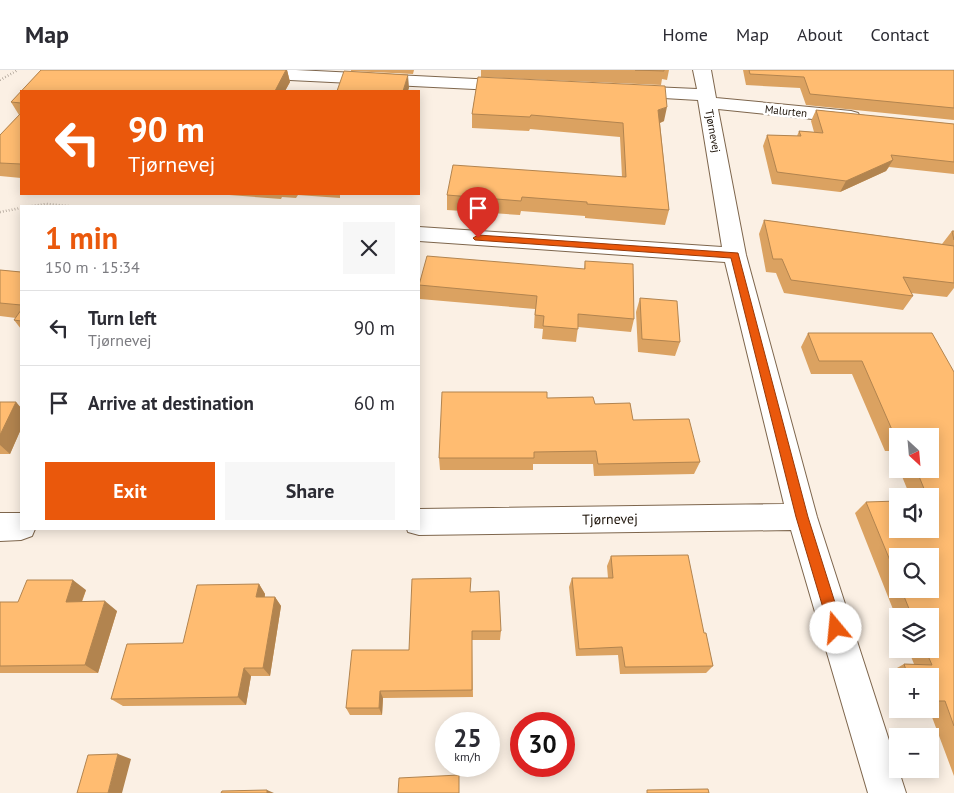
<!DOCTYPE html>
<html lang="en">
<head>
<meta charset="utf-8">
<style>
  :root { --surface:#fff; --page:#f7f7f7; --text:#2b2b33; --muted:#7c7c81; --line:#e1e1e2; --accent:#ea580c }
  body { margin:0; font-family:"PT Sans",sans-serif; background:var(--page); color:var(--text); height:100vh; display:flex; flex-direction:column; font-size:19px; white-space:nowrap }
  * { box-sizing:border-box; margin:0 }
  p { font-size:16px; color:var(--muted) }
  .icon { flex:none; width:28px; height:28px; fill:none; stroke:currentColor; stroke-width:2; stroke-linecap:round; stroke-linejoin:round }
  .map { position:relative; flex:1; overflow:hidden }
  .sheet { position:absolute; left:20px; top:135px; width:400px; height:325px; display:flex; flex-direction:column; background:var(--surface); border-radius:0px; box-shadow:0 2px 12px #0003 }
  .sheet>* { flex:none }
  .banner { position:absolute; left:20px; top:20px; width:400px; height:105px; border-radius:0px; box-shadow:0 2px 12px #0003; background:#ea580c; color:#fff; overflow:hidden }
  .needle { width:32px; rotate:154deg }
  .fabs { position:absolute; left:889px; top:358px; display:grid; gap:10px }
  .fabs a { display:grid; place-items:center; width:50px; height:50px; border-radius:0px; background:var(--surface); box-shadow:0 2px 12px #0003; font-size:25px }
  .speed { position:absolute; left:435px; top:642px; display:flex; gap:10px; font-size:25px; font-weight:700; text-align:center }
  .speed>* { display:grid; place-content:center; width:65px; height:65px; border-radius:50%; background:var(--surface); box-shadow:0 2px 12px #0003; line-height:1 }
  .speed small { font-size:12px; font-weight:400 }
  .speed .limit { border:8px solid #d22; background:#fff; color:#111 }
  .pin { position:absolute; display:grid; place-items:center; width:42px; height:42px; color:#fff; margin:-51px -21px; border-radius:50% 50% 50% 0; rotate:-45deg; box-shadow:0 0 5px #0007 }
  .pin .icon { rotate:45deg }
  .me { position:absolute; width:55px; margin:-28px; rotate:343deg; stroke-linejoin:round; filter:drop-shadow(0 0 4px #0008) }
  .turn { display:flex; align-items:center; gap:18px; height:105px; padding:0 25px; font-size:22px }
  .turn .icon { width:65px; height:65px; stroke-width:2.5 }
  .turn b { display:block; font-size:35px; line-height:42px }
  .round { display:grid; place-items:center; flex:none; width:52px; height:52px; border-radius:0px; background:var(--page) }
  .overview { display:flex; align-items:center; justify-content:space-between; height:85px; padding:0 25px }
  h1 { font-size:30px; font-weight:800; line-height:38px; color:var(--accent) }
  .button { display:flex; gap:10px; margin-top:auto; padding:10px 25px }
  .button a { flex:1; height:58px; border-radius:0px; background:var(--accent); color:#fff; font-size:20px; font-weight:800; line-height:58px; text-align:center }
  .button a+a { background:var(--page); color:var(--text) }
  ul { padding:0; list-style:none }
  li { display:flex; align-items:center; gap:15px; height:75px; padding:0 25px; border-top:1px solid var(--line) }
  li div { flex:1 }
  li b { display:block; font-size:19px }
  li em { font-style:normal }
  header { display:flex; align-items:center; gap:30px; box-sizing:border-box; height:70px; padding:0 25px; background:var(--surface); border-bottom:1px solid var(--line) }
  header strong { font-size:24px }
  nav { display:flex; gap:28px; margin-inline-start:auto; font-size:18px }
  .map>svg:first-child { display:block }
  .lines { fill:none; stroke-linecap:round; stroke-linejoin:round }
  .street-casing { stroke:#7e664d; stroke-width:2 }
  .path { stroke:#867b70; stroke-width:2.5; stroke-dasharray:0.5 2.5; stroke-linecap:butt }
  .street { fill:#fff; fill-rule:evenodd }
  .wall { fill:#dba261; fill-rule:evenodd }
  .shaded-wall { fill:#b2844f }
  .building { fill:#ffbc71; stroke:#b2844f }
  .route { fill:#ea580c; stroke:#983908 }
  .labels { text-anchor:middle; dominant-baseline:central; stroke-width:5; stroke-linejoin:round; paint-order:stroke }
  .far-street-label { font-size:11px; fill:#1d1309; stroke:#fff }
  .street-label { font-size:14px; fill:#1d1309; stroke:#fff }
</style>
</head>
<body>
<header>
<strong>Map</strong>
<nav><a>Home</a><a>Map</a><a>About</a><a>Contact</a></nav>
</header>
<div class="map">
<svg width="954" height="723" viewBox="0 0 954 723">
  <rect width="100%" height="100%" fill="#fbf0e4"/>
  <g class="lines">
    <defs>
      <path id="street" d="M181 0H296L514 11 520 12 523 16 520 20 514 21 190 5 184 4Z
        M693 0H711L716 28 851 41 858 43 860 47 858 51 851 53 718 39 746 185 817 447 906 723H868L791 460 419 465 408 462 407 459H419V439L784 434 725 192 419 171V157L722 177 698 30 629 26 623 25 620 21 623 17 629 16 697 19Z
        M0 443H21V459H35L32 466 21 470 0 471Z"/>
    </defs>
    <use href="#street" class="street-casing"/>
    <path class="path" d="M0 10 18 0
      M32 136 46 134 69 136
      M0 142 21 138"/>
    <use href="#street" class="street"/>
  </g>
  <path class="wall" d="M41 0H287L290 12 285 21H21V108L0 106V65L19 45 11 32Z
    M351 0H414L413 4 351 1Z
    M481 0H669L667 10 662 9 661 15 481 7Z
    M743 0H954V50L806 35 800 18 746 15Z
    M478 7 664 51 660 53 669 140 665 155 585 148V146L521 141 520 145 447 140V125L622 107 620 67 530 59 529 61 472 58V44Z
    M816 40 954 54V104L889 97 886 101 840 122 772 114 763 76 767 65 797 66 799 61 814 62 811 51Z
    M216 124H340V128L298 125 296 128 282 127 281 129Z
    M764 150 942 174 952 161H954V218L947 227 911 223 913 226 903 240 784 223 776 203 766 202 759 164Z
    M585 191 634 249 631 262 578 257 576 272 542 269 543 259 534 258 535 239 420 229 419 215 584 199Z
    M0 200 21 202V259L14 250 16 248 0 246Z
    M640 228 680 272 675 286 638 282 636 242Z
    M808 263 954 302V706L929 639 930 606H898V624L890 602 904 594H914L908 579H930V546H898V552L855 443 866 432 930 459V426H910L899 399H930V366H898V395L892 381H885L852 304H811L801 277ZM898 486 930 519H898Z
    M547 328 595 334 633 350 700 392 694 404 594 406 593 394H533V400H440L439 388Z
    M0 332H16L21 338V359L10 384H0Z
    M611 486 704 563 713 596 706 603 620 604 618 585 576 586 569 517 572 508H608L607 496Z
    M259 514 265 524V527H275L281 536 270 606H251L246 635 123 636 111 629Z
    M86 520 82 532 117 541 98 603H0V532H18Z
    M471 522 501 561 500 570H472L473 627 383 628 382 645H350L346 638Z"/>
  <path class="shaded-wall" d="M286 0H287L290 12 285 21H275Z
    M408 5 409 18 408 21H403Z
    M667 37 664 51 655 55 658 40Z
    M893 90 886 101 840 122 846 111Z
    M16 332 21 338V359L10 384 0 375V365Z
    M73 510 86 520 78 541 66 532Z
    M259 514 265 524 263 537 256 527Z
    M275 527 281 536 270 606 263 598Z
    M105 531 117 541 98 603 85 595Z
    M244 598 251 606 246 635 238 627Z
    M380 621 383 628 382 645 379 638Z
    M118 684 131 689 122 723H108Z
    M267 720 274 723H267Z"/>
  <path class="building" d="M41 0H286L275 21H21V33L11 32Z
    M635 0H664V1Z
    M749 0H954V38L810 24 804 7 750 4Z
    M344 1 408 5 403 21H337Z
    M478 7 665 16 667 37 658 40 669 140 587 134V132L522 127 521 131 447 125 453 95 626 107 623 53 531 45 530 47 472 44Z
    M816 40 954 54V92L891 85 893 90 846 111 777 102 767 65 801 66 799 61 823 63Z
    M21 43V94L0 93V65Z
    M764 150 954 176V213L903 207 913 226 791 210 782 189H773Z
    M952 161H954V170Z
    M427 186 585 199V191L633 194 634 249 578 244V259L543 256 544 246 535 245 537 226 419 215Z
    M0 200 21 202V235L0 233Z
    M640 228 677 231 680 272 642 269Z
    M21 240V251L14 250Z
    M808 263H932L954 302V656L945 631H930V606H908L904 594 932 595 925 579H930V546H912L901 519H930V486H898V510L866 432 898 431V459H930V426H927L916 399H930V366H898V369H896L862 291H819Z
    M442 322H547V328L593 327 595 334 630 333 633 350 689 349 700 392 598 394 596 381 534 382V388H439Z
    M0 332H16L0 365Z
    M688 485 704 563H706L713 596 625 597 622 577 579 579 572 508H613L611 486Z
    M471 508 470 522 499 521 501 561H472V620L380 621 379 638H346L352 580H409L412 509Z
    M27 510H73L66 532 105 531 85 595 0 596V532H18Z
    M259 514 256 527H275L263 598H244L238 627 111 629 127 574 183 573 197 515Z
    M118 684 108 723H77L88 685Z
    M459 705V723H398L399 708Z
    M708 719 709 723H647V720Z
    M267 720V723H221L222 721Z"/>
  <path class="route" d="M478 165 738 183 808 447 843 558 841 562 836 564 831 562 829 558 796 447 731 188 475 170 473 168Z"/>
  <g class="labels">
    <g class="far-street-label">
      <text transform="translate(786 41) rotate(6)">Malurten</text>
      <text transform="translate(713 61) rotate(80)">Tjørnevej</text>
    </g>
    <g class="street-label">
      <text transform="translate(610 449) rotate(-1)">Tjørnevej</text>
    </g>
  </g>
</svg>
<div class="fabs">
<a><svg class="needle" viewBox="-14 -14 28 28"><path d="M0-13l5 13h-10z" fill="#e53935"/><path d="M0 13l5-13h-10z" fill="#7c7c81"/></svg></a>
<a><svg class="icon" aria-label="sound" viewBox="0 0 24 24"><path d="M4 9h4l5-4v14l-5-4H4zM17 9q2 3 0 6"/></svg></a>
<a><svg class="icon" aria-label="search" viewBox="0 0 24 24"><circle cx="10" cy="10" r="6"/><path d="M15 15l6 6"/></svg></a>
<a><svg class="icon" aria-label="layers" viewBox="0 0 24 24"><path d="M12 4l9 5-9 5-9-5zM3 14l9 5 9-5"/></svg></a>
<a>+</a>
<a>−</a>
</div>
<div class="speed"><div>25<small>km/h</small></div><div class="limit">30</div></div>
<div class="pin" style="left:478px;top:168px;background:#d93025"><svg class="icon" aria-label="arrive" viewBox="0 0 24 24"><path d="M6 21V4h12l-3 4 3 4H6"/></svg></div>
<svg class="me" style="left:836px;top:558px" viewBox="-20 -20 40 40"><circle r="19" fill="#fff"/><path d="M0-13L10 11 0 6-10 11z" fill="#ea580c"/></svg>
<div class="banner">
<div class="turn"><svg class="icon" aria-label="left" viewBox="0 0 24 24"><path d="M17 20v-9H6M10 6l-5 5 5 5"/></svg><div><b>90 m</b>Tjørnevej</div></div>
</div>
<section class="sheet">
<div class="overview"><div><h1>1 min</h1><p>150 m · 15:34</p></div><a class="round"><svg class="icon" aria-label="close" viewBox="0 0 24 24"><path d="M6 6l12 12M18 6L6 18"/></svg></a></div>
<ul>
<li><svg class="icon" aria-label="left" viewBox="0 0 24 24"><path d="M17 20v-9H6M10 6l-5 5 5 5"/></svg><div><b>Turn left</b><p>Tjørnevej</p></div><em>90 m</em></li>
<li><svg class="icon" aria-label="arrive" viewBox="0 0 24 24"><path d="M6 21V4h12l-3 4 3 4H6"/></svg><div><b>Arrive at destination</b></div><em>60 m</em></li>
</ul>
<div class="button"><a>Exit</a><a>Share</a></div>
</section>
</div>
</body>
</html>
